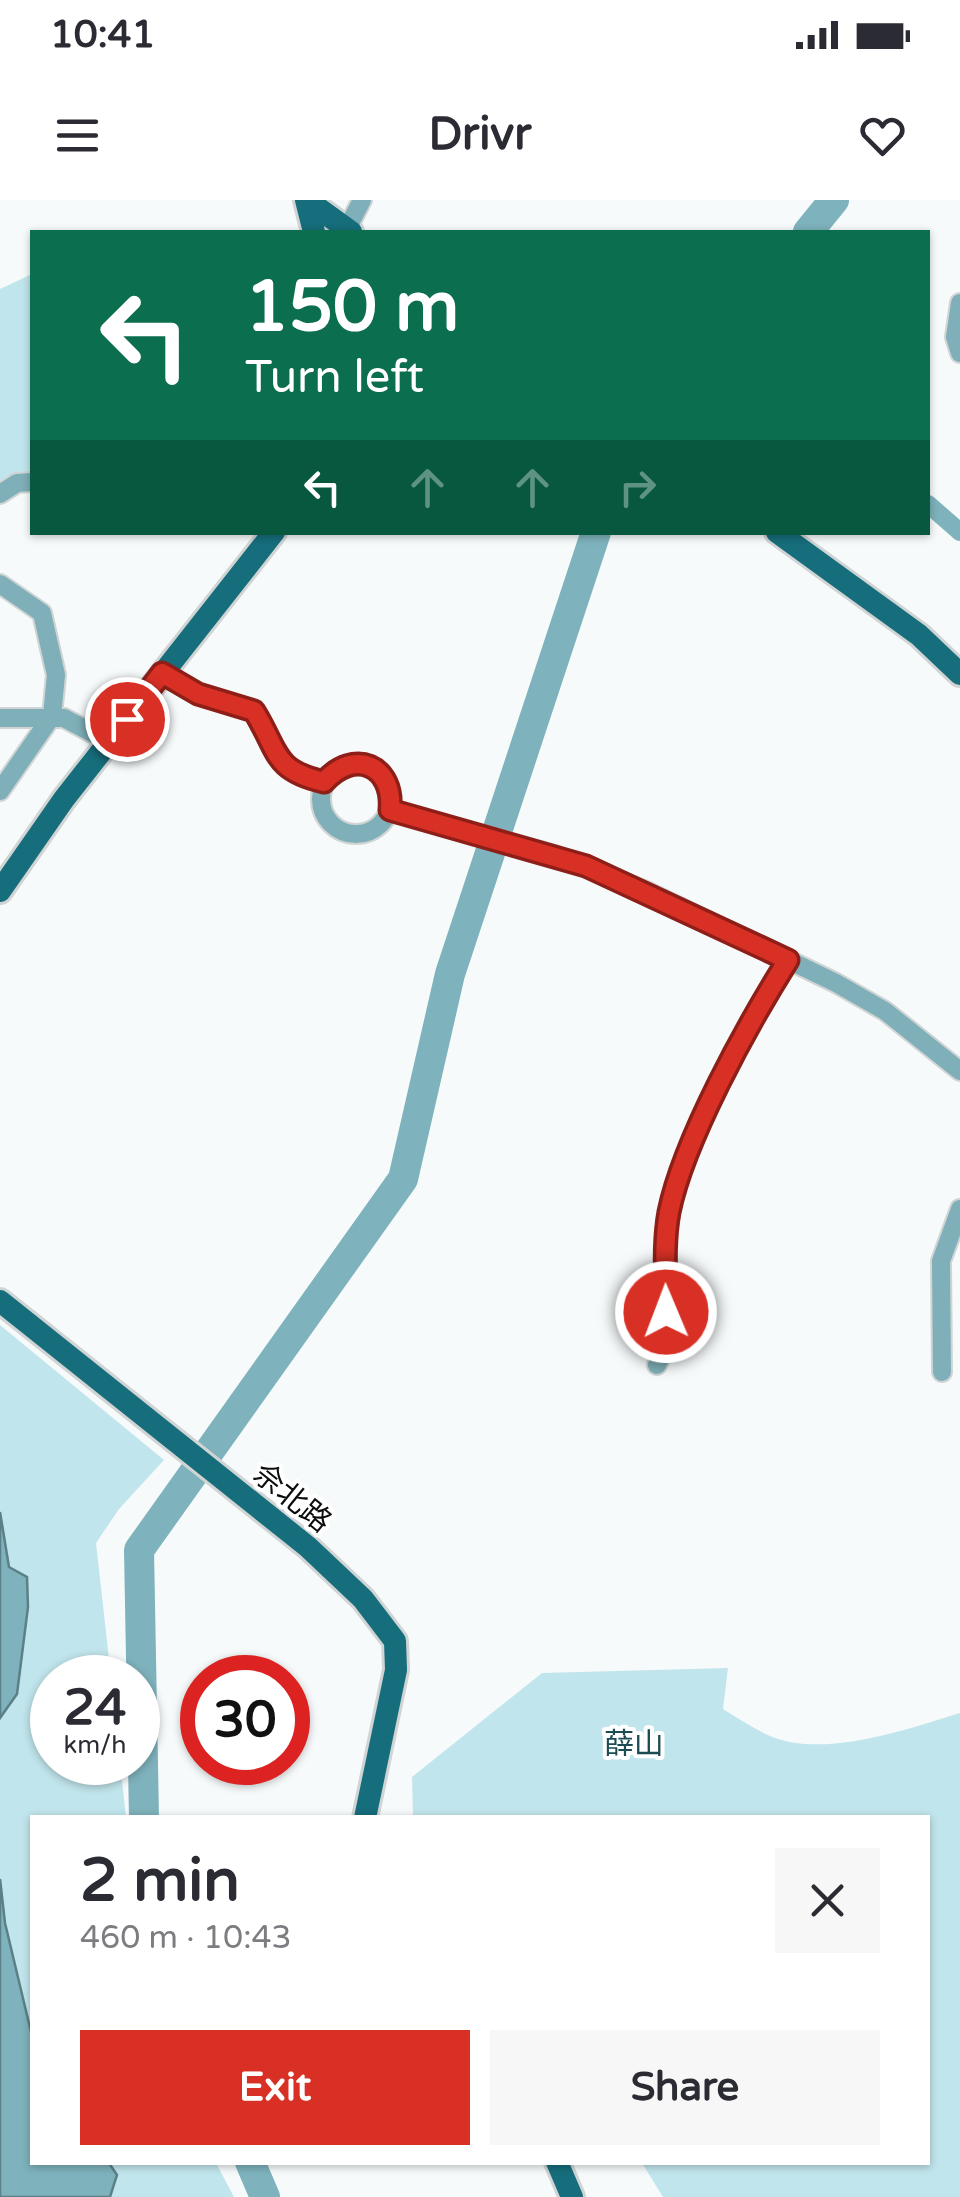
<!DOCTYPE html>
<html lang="en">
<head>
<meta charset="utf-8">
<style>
  :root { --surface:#fff; --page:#f7f7f7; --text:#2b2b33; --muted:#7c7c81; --accent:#d93025 }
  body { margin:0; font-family:"Varela Round","Noto Sans SC",sans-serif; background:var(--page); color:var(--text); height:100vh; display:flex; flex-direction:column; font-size:38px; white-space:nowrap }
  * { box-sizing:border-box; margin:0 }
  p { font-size:32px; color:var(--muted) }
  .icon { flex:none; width:55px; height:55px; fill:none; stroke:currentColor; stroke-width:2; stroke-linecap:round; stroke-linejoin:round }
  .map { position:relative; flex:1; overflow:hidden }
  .panel { position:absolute; left:30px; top:1615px; width:900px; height:350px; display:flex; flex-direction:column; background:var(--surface); border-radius:0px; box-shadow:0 2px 8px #0004 }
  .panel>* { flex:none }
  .banner { position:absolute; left:30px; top:30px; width:900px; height:305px; border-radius:0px; box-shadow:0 2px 8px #0004; background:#0b6e4f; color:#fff; overflow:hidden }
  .speed { position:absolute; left:30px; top:1455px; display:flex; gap:20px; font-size:50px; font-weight:700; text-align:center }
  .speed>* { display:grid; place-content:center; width:130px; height:130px; border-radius:50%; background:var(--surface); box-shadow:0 2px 8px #0004; line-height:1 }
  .speed small { font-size:25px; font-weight:400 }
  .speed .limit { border:15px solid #d22; background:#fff; color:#111 }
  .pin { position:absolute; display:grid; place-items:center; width:85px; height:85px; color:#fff; margin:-42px; border:5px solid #fff; border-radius:50%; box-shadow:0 2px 10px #0007 }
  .me { position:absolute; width:110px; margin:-55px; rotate:359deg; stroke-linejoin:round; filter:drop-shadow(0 0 8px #0008) }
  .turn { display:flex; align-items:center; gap:35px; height:210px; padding:0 50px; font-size:45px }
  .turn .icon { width:130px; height:130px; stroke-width:2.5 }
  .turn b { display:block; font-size:70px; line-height:85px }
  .lanes { display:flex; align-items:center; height:95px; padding:0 50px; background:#0003; justify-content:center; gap:50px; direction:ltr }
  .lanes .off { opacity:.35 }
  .round { display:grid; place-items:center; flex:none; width:105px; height:105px; border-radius:0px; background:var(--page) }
  .summary { display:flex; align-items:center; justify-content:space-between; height:170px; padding:0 50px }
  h1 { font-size:60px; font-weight:700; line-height:75px }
  .primary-button { display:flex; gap:20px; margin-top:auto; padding:20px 50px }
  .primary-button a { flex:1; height:115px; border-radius:0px; background:var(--accent); color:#fff; font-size:40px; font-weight:700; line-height:115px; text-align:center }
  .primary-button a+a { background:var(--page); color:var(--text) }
  .status { display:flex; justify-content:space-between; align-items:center; height:70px; padding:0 50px; background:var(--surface); direction:ltr }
  .status svg { height:28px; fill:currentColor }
  header { display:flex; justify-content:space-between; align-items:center; height:130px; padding:0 50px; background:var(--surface); font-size:45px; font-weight:700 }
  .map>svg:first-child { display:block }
  .green { fill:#c1e5ec }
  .water { fill:#7eb2bc; stroke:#5c8087; stroke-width:2.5 }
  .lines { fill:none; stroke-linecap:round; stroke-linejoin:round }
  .canal { stroke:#7eb2bc; stroke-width:18 }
  .river { stroke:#7eb2bc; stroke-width:30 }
  .minor-casing { stroke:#d0d4d4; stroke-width:22 }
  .major-casing { stroke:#d0d4d4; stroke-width:28 }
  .minor { stroke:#7fafb8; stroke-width:18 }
  .major { stroke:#166d7b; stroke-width:22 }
  .route-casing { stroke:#8d1f18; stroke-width:25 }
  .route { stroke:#d93025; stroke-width:18 }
  .labels { text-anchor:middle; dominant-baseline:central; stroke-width:8; stroke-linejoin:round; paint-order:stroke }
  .street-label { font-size:30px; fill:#0b0c0c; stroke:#fff }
  .park-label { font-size:30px; fill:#1c4b53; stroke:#fff }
</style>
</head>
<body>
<div class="status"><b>10:41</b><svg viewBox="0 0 49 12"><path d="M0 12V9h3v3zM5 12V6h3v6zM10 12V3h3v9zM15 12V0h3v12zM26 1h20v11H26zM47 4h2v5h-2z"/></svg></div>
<header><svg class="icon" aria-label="menu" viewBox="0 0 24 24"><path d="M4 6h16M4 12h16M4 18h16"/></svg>Drivr<svg class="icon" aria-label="heart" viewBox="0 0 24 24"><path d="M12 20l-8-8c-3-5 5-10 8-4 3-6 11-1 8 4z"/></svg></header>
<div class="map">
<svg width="960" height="1997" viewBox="0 0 960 1997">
  <rect width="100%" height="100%" fill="#f6fafa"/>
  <path class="green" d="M32 74V274L0 281V89Z
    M0 1125 164 1260 119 1309 96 1343 111 1477 52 1478V1562L120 1563 126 1617 32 1618V1962L216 1963 234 1997H0Z
    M728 1468 723 1509C738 1518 754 1529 770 1536 823 1559 908 1529 960 1513V1997H663L642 1963 928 1962V1618L413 1617 412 1577 542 1473Z"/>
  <path class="water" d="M0 1312 9 1367 27 1377 28 1407 17 1494 0 1518Z
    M0 1679 5 1723 32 1836V1962L109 1963 117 1975 110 1997H0Z"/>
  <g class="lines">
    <path class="canal" d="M928 304 960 332"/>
    <path class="river" d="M808 32 834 0
      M144 1618 139 1350 403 979 450 774 596 332
      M250 1962 265 1997"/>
    <defs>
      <path id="minor" d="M347 29 362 0
        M960 103 955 137 960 153
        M0 294 17 283 32 282
        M0 384 42 413 56 475 52 516 0 591
        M162 473 198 494 254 511C279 551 272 570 324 583
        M0 518H64L109 542
        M321 599a35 35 0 1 1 70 0a35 35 0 1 1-70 0Z
        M390 610 552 654 646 691 836 783 885 811 960 871
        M657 1165C678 1125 660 1057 669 1012 685 934 746 828 788 760
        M942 1172 941 1061 960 1009"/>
      <path id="major" d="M306 0 314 32
        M307 0 351 32
        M777 332 919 435 960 474
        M0 691 64 599 274 332
        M0 1101 308 1347 363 1399 395 1441 396 1470 365 1618
        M557 1962 572 1997"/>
    </defs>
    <use href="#minor" class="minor-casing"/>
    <use href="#major" class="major-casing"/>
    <use href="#minor" class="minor"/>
    <use href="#major" class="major"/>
  </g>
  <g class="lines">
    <defs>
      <path id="route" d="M127 519 162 473 198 494 254 511C279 551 272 570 324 582 354 548 394 565 390 610L586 666 788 760C748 824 684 939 669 1012 663 1045 666 1079 666 1112"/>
    </defs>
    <use href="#route" class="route-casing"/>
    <use href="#route" class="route"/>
  </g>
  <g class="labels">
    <g class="street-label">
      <text transform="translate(292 1298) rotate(39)">佘北路</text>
    </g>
    <g class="park-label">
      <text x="634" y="1544">薛山</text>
    </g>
  </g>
</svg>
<div class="speed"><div>24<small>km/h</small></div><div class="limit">30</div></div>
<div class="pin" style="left:127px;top:519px;background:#d93025"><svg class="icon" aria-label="arrive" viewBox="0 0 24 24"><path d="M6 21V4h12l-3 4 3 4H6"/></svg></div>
<svg class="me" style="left:666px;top:1112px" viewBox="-20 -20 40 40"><circle r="17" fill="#d93025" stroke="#fff" stroke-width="3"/><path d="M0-11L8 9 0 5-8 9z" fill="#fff"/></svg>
<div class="banner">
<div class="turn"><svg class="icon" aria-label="left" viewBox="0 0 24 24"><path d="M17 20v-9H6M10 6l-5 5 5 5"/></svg><div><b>150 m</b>Turn left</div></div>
<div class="lanes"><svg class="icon" aria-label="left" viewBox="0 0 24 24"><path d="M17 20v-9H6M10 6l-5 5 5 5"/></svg><svg class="icon off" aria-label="ahead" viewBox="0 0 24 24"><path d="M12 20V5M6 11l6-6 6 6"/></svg><svg class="icon off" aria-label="ahead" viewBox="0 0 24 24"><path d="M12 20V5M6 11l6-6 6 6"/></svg><svg class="icon off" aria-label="right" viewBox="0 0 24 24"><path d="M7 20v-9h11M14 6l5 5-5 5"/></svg></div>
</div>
<section class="panel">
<div class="summary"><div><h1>2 min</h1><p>460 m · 10:43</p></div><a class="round"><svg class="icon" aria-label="close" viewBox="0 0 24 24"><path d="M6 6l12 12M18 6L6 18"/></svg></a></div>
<div class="primary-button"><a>Exit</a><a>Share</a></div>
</section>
</div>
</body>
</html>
